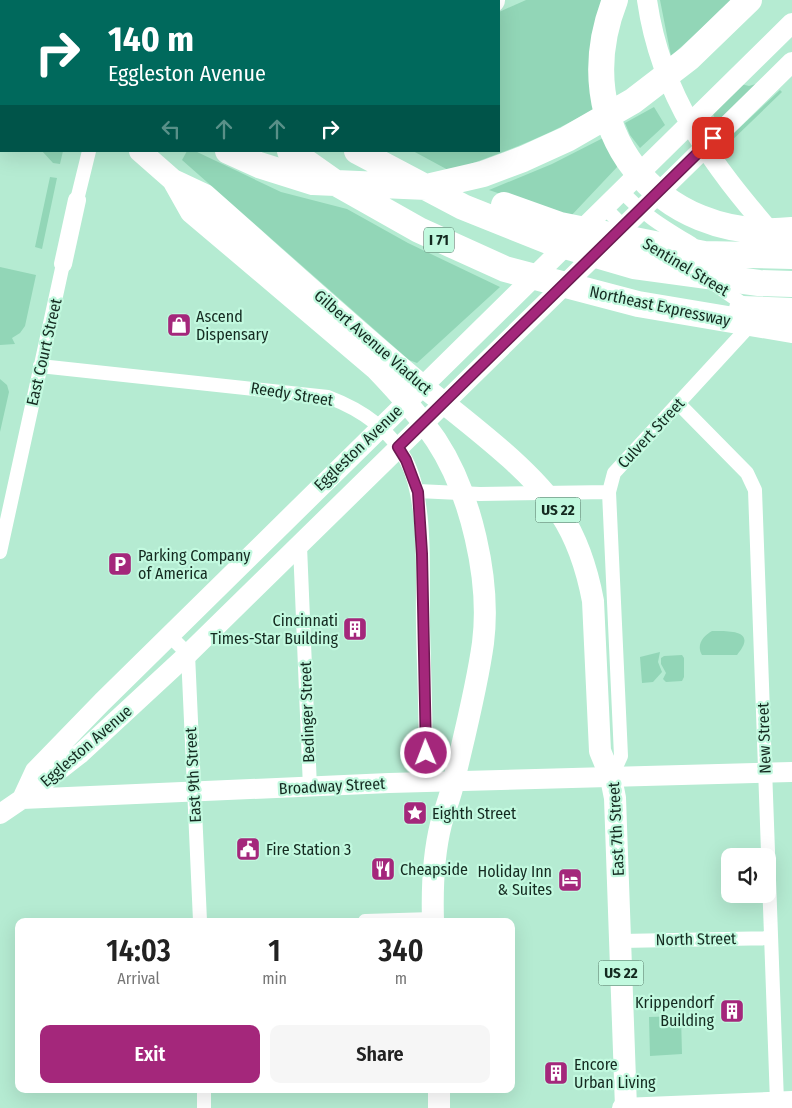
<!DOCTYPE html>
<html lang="en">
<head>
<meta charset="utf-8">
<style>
  :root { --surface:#fff; --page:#f6f6f6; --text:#222; --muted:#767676; --accent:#a4277b }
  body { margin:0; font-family:"Fira Sans Condensed",sans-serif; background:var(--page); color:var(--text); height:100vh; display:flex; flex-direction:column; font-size:19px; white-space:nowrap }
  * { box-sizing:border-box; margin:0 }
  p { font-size:16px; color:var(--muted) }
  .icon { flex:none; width:28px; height:28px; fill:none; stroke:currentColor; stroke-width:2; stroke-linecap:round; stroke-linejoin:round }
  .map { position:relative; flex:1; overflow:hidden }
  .side { position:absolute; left:15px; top:918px; width:500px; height:175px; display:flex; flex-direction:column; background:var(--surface); border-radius:10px; box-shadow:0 5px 20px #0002 }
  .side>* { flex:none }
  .guide { position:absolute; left:0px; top:0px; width:500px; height:152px; box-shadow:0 5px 20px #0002; background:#00695c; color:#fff; overflow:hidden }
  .tools { position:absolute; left:721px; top:848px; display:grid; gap:10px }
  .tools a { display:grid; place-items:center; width:55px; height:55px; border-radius:10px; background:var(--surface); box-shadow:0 5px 20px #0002; font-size:25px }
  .pin { position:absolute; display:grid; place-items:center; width:42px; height:42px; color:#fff; margin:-21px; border-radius:10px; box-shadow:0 2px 8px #0006 }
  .me { position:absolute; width:55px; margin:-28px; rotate:359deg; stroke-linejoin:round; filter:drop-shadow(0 0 4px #0008) }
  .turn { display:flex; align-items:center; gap:18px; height:105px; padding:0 25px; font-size:22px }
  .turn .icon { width:65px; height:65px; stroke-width:2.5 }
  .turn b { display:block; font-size:35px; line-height:42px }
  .lanes { display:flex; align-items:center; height:48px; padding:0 25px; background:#0003; justify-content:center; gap:25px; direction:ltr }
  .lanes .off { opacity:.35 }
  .eta { display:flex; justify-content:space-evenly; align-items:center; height:85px; text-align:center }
  .eta b { font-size:30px; font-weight:600; line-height:35px }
  .action { display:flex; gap:10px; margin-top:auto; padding:10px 25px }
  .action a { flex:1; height:58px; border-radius:10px; background:var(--accent); color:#fff; font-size:20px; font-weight:600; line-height:58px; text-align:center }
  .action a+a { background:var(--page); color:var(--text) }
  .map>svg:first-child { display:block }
  .green { fill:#92d6b7 }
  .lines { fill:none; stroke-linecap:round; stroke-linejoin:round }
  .minor { stroke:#fff; stroke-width:14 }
  .tertiary { stroke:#fff; stroke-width:18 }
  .secondary { stroke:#fff; stroke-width:20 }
  .primary { stroke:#fff; stroke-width:22 }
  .motorway { stroke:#fff; stroke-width:26 }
  .route-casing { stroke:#6b1950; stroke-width:12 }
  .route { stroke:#a4277b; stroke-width:9 }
  .labels { text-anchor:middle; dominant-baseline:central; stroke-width:4.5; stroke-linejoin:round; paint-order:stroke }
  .shield { fill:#c2f9df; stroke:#486859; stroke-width:1 }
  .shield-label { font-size:15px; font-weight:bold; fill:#142a20 }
  .street-label { font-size:16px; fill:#142a20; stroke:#c2f9df }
  .poi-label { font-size:16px; fill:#142a20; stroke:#c2f9df; text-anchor:start }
</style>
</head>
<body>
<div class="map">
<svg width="792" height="1108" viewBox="0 0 792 1108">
  <rect width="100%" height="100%" fill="#b5ebd2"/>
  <path class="green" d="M526 0H606C589 40 585 67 594 109 546 137 502 153 450 171L413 151H499V12Z
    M660 0H733L671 56Z
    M763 82 721 123 715 119 712 111 741 84 749 86Z
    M780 90 782 92 724 148 722 144Z
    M654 107 665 125 640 148 630 135 625 123Z
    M605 137 619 165 569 218 489 190 552 164Z
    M42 151H63L60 164 53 163Z
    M187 151H195L281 192 347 209 408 243 500 287 417 363 409 360 182 160Z
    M50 177 57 178 42 249 35 247Z
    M0 267 36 275 25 326 20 333 12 338 15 344 0 345Z
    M0 379 7 385 9 392 0 432Z
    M712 631C730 631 758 630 737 655H702C696 645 703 636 712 631Z
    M660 652 658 662 662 672 653 682 642 683 640 657Z
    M682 655 684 658V677L682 681 666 682 663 679 666 673 661 664V658L664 656Z
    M681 1016 682 1054 650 1056 649 1017Z"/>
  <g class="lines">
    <path class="minor" d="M621 190C643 215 664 227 692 244
      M77 200 89 151
      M604 207 630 233
      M713 283 750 309
      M40 366 328 397C360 409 390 429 406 460 428 502 422 578 423 626 424 678 427 730 425 782
      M679 404 747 473 755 490 777 1102
      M418 491 480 494 609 492
      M300 546 310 788
      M0 552 63 264
      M170 636 188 654 200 921
      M611 778 621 756 609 492 614 473 753 322
      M365 921 433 919
      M621 941 771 938
      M204 1089V1108"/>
    <path class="tertiary" d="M63 264 77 200"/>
    <path class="secondary" d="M647 0C661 98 712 164 774 236
      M22 799 35 771 102 702 792 23
      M22 799 389 783 792 772
      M0 814 22 799 81 753 188 654 792 62
      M622 1108 792 1101"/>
    <path class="primary" d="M0 20 1 21
      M0 49 1 50
      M140 151 173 180 205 195C274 256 342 318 413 378 459 417 527 464 560 513 578 540 587 569 593 601L600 751 611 778 615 798 626 1108
      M173 180 191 212 375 368C397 391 418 414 436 440 471 493 491 580 483 643 477 687 464 737 454 780 451 795 445 809 441 824 433 856 432 888 433 921
      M439 1089V1108"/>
    <path class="motorway" d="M20 0 22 1
      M89 0 90 1
      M153 0 155 1
      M248 0 252 1
      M615 0C565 127 657 244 792 230
      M488 1 492 0
      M228 151 259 165 313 182 427 187 483 174 523 159 567 139 633 101 689 58 749 0
      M290 151 334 182 419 230 505 269 638 304 792 330
      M357 151 463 207 548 241 634 266 759 283 792 284
      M504 205 560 225 704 254 792 256
      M742 309 792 311"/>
  </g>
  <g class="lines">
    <defs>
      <path id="route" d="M426 753 422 554 418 492 406 460 398 447 713 138"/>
    </defs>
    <use href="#route" class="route-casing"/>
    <use href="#route" class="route"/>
  </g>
  <defs>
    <symbol id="shop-square" viewBox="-11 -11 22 22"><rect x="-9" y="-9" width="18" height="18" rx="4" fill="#a4277b" stroke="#c2f9df"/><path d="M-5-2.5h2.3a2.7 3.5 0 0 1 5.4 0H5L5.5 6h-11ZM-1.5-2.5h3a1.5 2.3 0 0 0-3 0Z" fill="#fff"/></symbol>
    <symbol id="parking-square" viewBox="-11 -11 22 22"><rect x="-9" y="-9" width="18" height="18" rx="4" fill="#a4277b" stroke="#c2f9df"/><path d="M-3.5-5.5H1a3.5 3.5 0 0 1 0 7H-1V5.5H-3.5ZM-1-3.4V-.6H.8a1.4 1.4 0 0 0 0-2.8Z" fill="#fff"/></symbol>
    <symbol id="building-square" viewBox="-11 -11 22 22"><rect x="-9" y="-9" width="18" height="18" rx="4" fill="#a4277b" stroke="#c2f9df"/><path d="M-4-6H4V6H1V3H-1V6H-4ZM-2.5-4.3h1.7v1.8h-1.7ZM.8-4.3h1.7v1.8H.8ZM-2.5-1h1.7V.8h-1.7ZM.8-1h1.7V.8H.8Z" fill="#fff"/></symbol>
    <symbol id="sight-square" viewBox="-11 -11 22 22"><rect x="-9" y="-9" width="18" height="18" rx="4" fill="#a4277b" stroke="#c2f9df"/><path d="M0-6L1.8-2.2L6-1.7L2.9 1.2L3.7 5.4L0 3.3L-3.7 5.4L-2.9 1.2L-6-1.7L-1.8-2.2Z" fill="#fff"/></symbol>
    <symbol id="civic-square" viewBox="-11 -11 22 22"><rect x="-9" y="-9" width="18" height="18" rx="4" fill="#a4277b" stroke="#c2f9df"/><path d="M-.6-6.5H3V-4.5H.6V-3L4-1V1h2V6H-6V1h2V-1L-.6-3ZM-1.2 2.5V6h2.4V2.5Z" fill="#fff"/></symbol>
    <symbol id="restaurant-square" viewBox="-11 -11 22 22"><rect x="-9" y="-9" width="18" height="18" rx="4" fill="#a4277b" stroke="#c2f9df"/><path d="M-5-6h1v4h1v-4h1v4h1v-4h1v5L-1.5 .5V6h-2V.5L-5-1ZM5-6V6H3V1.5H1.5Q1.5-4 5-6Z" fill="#fff"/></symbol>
    <symbol id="hotel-square" viewBox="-11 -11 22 22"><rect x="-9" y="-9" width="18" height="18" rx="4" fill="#a4277b" stroke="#c2f9df"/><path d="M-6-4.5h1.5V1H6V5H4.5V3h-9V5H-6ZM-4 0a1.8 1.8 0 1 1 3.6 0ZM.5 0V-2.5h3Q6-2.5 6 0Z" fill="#fff"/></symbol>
  </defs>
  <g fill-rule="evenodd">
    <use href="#shop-square" x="165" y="311" width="28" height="28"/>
    <use href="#parking-square" x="106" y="550" width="28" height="28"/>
    <use href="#building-square" x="341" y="615" width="28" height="28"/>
    <use href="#sight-square" x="401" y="799" width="28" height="28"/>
    <use href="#civic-square" x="234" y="835" width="28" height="28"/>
    <use href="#restaurant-square" x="369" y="855" width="28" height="28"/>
    <use href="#hotel-square" x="556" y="866" width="28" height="28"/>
    <use href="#building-square" x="718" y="997" width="28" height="28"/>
    <use href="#building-square" x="542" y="1059" width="28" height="28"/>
  </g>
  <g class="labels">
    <g class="shield">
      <rect x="424" y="227.5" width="30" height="25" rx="4"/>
      <rect x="535.5" y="497.5" width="45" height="25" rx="4"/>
      <rect x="598.5" y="960.5" width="45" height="25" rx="4"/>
    </g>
    <g class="shield-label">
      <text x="439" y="240">I 71</text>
      <text x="558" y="510">US 22</text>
      <text x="621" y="973">US 22</text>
    </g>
    <g class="street-label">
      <text transform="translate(686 267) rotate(31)">Sentinel Street</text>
      <text transform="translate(660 306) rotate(12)">Northeast Expressway</text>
      <text transform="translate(373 342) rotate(41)">Gilbert Avenue Viaduct</text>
      <text transform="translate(44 352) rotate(-77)">East Court Street</text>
      <text transform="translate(292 394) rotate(9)">Reedy Street</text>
      <text transform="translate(651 433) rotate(-47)">Culvert Street</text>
      <text transform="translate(358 448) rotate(-44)">Eggleston Avenue</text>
      <text transform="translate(307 712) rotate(-92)">Bedinger Street</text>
      <text transform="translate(764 738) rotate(-92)">New Street</text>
      <text transform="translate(86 746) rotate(-41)">Eggleston Avenue</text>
      <text transform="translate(193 775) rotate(-93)">East 9th Street</text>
      <text transform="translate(332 786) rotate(-3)">Broadway Street</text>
      <text transform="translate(616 829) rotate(-93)">East 7th Street</text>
      <text transform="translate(696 939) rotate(-1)">North Street</text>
    </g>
    <g class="poi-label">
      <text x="196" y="316">Ascend<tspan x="196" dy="18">Dispensary</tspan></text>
      <text x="138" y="555">Parking Company<tspan x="138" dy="18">of America</tspan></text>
      <text x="338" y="620" text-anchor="end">Cincinnati<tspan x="338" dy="18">Times-Star Building</tspan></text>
      <text x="432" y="813">Eighth Street</text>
      <text x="266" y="849">Fire Station 3</text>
      <text x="400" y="869">Cheapside</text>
      <text x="552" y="871" text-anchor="end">Holiday Inn<tspan x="552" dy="18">&amp; Suites</tspan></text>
      <text x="714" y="1002" text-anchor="end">Krippendorf<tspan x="714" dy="18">Building</tspan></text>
      <text x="574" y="1064">Encore<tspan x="574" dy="18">Urban Living</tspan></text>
    </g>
  </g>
</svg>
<div class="tools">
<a><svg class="icon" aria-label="sound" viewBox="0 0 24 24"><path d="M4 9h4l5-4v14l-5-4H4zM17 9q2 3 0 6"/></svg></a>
</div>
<div class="pin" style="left:713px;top:138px;background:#d93025"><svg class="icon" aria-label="arrive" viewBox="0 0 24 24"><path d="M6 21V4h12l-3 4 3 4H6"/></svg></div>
<svg class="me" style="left:426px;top:753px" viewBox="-20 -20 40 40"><circle r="17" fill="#a4277b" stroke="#fff" stroke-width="3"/><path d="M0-11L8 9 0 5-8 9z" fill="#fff"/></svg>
<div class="guide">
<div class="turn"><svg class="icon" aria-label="right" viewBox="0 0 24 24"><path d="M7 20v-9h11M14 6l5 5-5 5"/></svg><div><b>140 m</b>Eggleston Avenue</div></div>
<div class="lanes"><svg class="icon off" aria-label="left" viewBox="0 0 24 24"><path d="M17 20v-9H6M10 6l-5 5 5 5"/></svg><svg class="icon off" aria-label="ahead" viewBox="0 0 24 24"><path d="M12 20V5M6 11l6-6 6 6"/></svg><svg class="icon off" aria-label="ahead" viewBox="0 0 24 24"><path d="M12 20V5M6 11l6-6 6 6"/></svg><svg class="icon" aria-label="right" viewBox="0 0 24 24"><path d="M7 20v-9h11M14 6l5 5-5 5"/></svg></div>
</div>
<section class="side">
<div class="eta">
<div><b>14:03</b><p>Arrival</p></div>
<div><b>1</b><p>min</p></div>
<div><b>340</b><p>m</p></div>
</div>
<div class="action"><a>Exit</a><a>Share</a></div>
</section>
</div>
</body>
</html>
